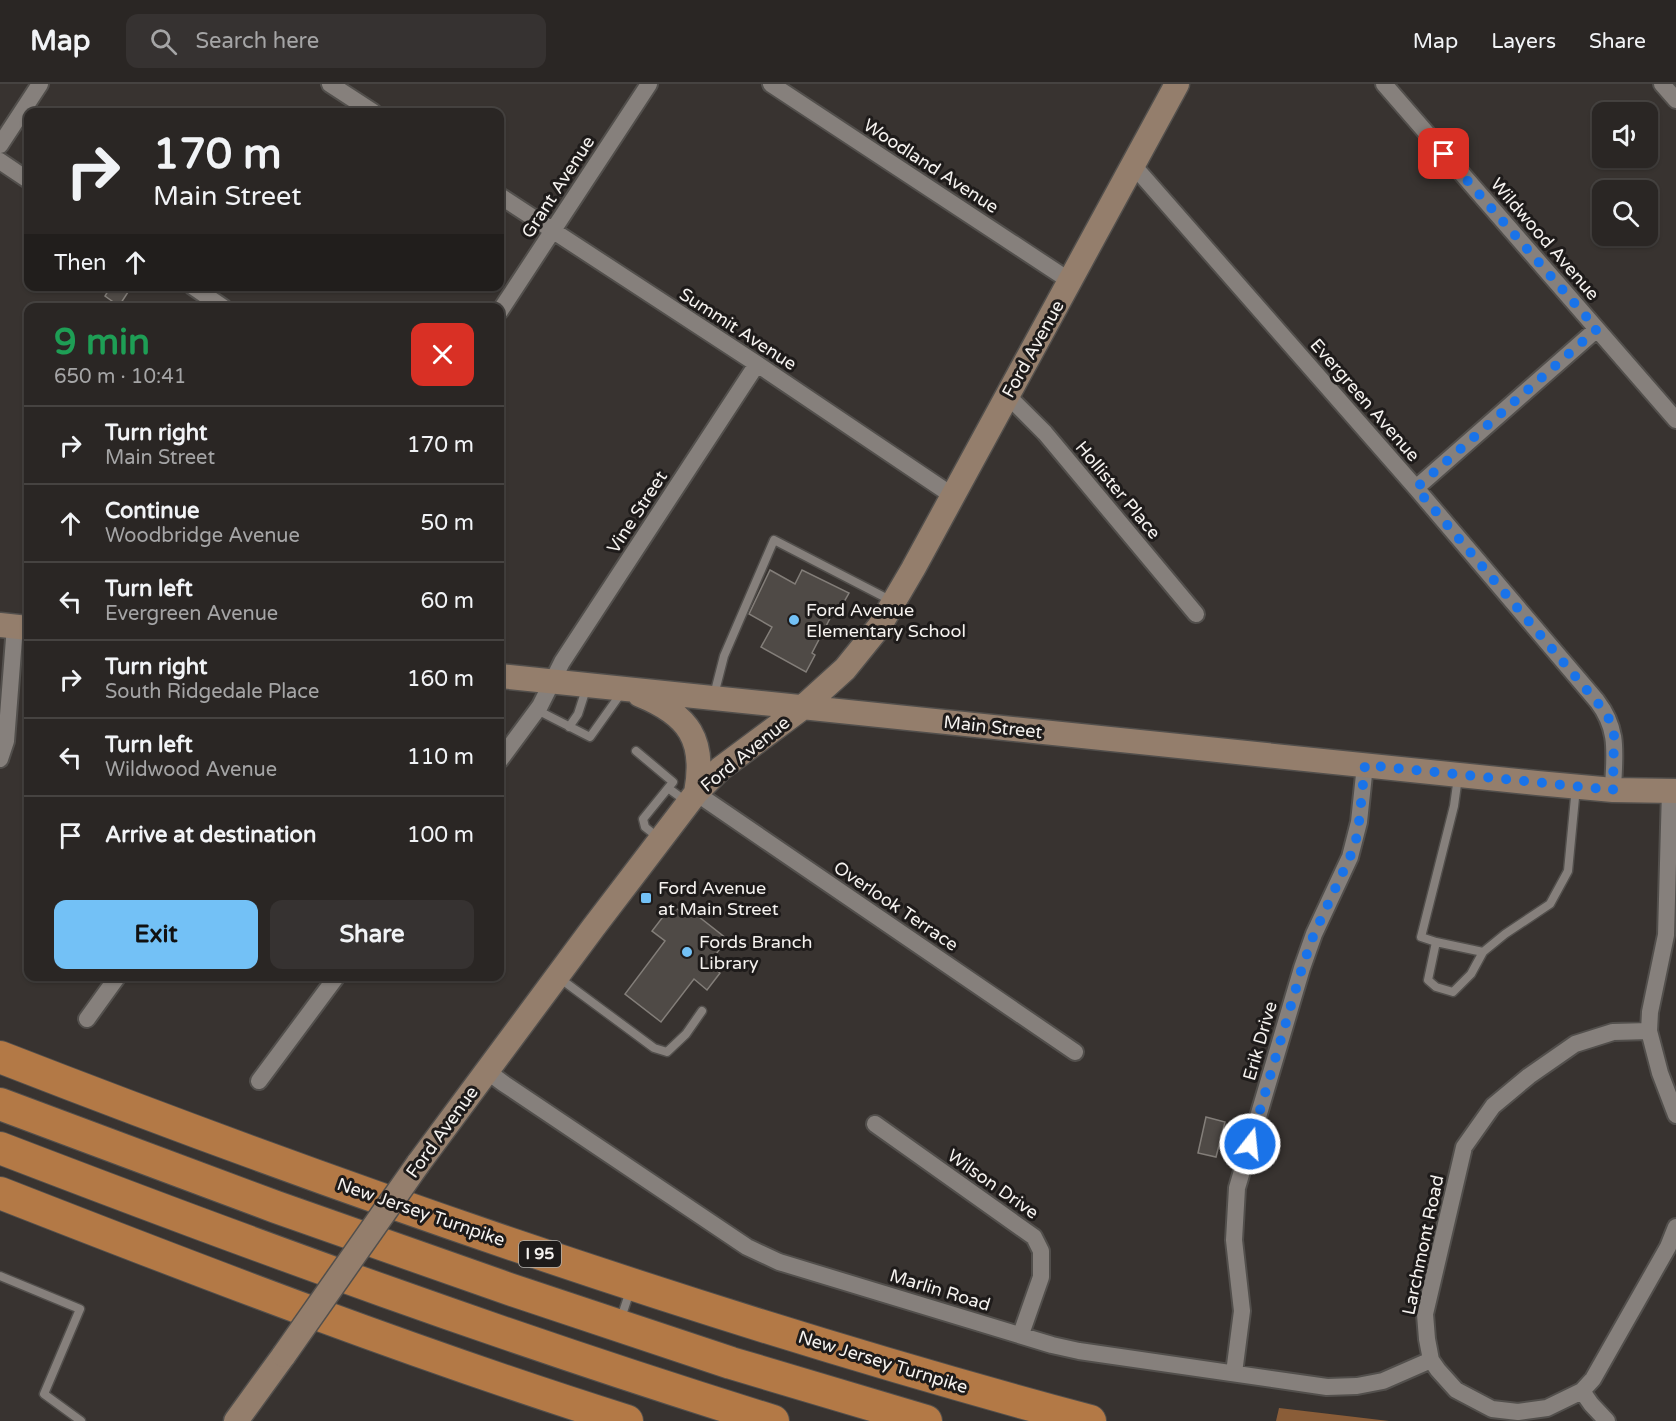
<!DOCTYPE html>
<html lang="en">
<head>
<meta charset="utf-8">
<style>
  :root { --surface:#2a2624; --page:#363231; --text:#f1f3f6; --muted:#a5a5a6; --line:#464341; --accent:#73c1f6 }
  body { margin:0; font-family:"Varela Round",sans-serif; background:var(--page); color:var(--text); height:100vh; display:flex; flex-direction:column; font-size:22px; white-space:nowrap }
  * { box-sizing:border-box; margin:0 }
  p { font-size:20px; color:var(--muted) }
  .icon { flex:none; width:33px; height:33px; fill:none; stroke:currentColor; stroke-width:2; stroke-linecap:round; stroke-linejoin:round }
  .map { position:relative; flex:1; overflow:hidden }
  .details { position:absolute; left:24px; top:219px; width:480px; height:678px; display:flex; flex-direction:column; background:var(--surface); border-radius:12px; box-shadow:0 2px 4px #0004,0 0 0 2px var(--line) }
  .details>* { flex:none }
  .banner { position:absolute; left:24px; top:24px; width:480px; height:183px; border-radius:12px; box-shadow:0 2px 4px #0004,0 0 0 2px var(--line); background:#2a2624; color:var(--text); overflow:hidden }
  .controls { position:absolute; left:1592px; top:18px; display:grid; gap:12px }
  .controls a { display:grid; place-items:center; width:66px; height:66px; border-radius:12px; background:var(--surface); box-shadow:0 2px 4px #0004,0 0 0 2px var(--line); font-size:30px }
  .pin { position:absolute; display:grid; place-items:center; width:51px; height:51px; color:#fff; margin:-26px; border-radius:12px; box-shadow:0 3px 9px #0006 }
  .me { position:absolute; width:66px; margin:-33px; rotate:16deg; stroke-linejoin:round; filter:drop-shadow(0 0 4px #0008) }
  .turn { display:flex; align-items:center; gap:21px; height:126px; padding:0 30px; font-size:27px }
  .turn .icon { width:78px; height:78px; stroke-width:2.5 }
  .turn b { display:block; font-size:42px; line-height:51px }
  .then { display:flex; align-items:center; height:57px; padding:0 30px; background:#0003; gap:12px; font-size:22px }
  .round { display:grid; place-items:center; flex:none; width:63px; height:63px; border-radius:12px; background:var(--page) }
  .overview { display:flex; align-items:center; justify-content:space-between; height:102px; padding:0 30px }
  h1 { font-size:36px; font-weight:700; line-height:45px; color:#1e9e55 }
  .button { display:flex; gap:12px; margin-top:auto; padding:12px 30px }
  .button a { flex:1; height:69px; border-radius:12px; background:var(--accent); color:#111; font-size:24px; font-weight:700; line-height:69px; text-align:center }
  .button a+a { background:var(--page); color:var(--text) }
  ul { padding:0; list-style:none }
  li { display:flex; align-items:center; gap:18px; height:78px; padding:0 30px; border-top:2px solid var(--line) }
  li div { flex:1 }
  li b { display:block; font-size:22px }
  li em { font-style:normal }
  header { display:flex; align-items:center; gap:36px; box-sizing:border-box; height:84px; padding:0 30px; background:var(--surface); border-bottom:2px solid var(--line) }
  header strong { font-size:28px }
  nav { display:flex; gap:33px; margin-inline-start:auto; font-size:21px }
  .search { width:420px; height:54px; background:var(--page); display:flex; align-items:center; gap:15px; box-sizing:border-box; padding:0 21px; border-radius:12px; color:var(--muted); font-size:22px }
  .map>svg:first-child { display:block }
  .forest { fill:#8a5d38 }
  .building { fill:#4f4a46; stroke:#837e79; stroke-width:1.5 }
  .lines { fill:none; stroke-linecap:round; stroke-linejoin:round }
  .lane-casing { stroke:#524f4c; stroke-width:11 }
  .street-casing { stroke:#524f4c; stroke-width:20 }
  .secondary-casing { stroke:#524f4c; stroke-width:27 }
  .highway-casing { stroke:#524f4c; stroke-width:34 }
  .lane { stroke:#86807c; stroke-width:8 }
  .street { stroke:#86807c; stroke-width:16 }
  .secondary { stroke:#947e6c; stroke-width:24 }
  .highway { stroke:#b37946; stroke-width:32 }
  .secondary-bridge-casing { stroke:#524f4c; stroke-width:27; stroke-linecap:butt }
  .secondary-bridge { stroke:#947e6c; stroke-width:24 }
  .route { stroke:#1a73e8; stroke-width:10; stroke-dasharray:0 18 }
  .poi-dot { fill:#73c1f6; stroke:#1e1b1a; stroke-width:2 }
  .labels { text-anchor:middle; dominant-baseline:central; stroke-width:6; stroke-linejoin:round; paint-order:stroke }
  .shield { fill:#1e1b1a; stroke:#b4b2af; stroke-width:1.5 }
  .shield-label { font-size:16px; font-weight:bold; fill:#f5f2ef }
  .street-label { font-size:18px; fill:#f5f2ef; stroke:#1e1b1a }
  .poi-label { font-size:18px; fill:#f5f2ef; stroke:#1e1b1a; text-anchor:start }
</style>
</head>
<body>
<header>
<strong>Map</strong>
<div class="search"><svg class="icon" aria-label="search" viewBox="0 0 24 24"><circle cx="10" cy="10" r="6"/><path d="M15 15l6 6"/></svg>Search here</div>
<nav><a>Map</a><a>Layers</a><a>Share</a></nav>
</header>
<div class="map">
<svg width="1676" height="1337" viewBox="0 0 1676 1337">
  <rect width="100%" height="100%" fill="#383330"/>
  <path class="forest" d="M1279 1324 1389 1337H1276Z"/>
  <path class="building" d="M111 202H132L119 222 105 212Z
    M770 486 795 500 802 486 849 509 840 525 836 523 812 569 815 571 806 588 761 563 772 543 749 530Z
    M672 821 685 831 689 825 727 855 709 880 720 889 707 906 694 895 661 938 625 910 665 857 652 847Z
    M1206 1033 1225 1038 1216 1073 1198 1069Z"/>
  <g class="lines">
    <defs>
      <path id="lane" d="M714 611 724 572 774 456 892 517
        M537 626 590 653 622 608
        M569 643 578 630 587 602
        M636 667 673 698 643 735 645 743 660 755
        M1458 693 1454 722 1421 853 1436 858 1428 896 1436 903 1453 908 1471 890 1483 868 1505 850 1550 820 1568 787 1576 703
        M668 704 687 718
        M1436 858 1483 868
        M558 893 654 964 667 968 686 950 702 927
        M0 1192 80 1225 44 1310 81 1337
        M620 1237 630 1207"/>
      <path id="street" d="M330 0 373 28
        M771 0 1070 197
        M1384 0 1676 336
        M1662 0 1676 16
        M0 61 40 0
        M0 77 28 96
        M1133 81 1416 404 1597 617C1620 647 1614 671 1613 706
        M500 112 757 280 953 412
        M192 202 224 224
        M500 227 649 0
        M1007 311 1045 349 1196 530
        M1416 404 1597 245
        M0 675 6 657 15 542
        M500 676 540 622 562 578 757 280
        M1670 707 1666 851 1650 928 1649 947 1660 989 1676 1031
        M696 709 1075 968
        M87 935 118 892
        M1649 947 1613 948 1575 960 1529 992 1493 1022 1464 1063 1425 1230 1427 1255 1431 1276 1438 1286 1456 1306 1492 1325 1518 1328 1547 1324 1582 1307 1593 1295 1668 1163 1676 1143
        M487 987 503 999 747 1163 779 1178 1052 1261 1079 1267 1327 1303 1357 1302 1383 1297 1431 1276
        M259 997 337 892
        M875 1040 1034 1153 1041 1167V1193L1021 1250
        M1234 1289 1242 1227 1234 1156 1237 1104 1302 884 1314 850 1350 773 1359 738 1365 681
        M1582 1307 1591 1320 1607 1337"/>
      <path id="secondary" d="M0 541 28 544
        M500 592 1537 699 1613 706 1676 707
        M640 611C689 631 706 656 696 709
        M418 1080 593 844 696 709 720 685 802 624 845 585 879 543 913 485 1177 0
        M236 1337 284 1271"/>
      <path id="highway" d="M0 973C357 1112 720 1238 1090 1337
        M0 1020 276 1123 509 1205 731 1279 926 1337
        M0 1064C255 1162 512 1256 773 1337
        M0 1109C207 1190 415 1270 627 1337"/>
    </defs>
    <use href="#lane" class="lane-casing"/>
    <use href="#street" class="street-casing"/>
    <use href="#secondary" class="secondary-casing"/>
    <use href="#highway" class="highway-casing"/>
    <use href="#lane" class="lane"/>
    <use href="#street" class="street"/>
    <use href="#secondary" class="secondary"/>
    <use href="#highway" class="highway"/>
    <defs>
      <path id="secondary-bridge" d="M284 1271 418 1080"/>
    </defs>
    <use href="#secondary-bridge" class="secondary-bridge-casing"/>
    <use href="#secondary-bridge" class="secondary-bridge"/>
  </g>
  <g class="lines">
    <path class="route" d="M1250 1060 1302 884 1314 850 1350 773 1356 756 1359 738 1365 681 1613 706 1614 649 1607 630 1416 404 1597 245 1444 70"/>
  </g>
  <g class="poi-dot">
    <circle cx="794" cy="536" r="6"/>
    <rect x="640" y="808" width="12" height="12" rx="3"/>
    <circle cx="687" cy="868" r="6"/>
  </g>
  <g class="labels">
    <rect class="shield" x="519" y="1157" width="42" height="26" rx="4.5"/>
    <g class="shield-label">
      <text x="540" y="1170">I 95</text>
    </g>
    <g class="street-label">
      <text transform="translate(931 82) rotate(33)">Woodland Avenue</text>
      <text transform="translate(558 103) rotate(-57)">Grant Avenue</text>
      <text transform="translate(1545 155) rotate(49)">Wildwood Avenue</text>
      <text transform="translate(738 245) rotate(33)">Summit Avenue</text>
      <text transform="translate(1033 265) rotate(-61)">Ford Avenue</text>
      <text transform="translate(1365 316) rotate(49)">Evergreen Avenue</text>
      <text transform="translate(1118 406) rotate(50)">Hollister Place</text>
      <text transform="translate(637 428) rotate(-57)">Vine Street</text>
      <text transform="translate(993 643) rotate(6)">Main Street</text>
      <text transform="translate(745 670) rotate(-39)">Ford Avenue</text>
      <text transform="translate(896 822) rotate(34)">Overlook Terrace</text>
      <text transform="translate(1260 957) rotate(-74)">Erik Drive</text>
      <text transform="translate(442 1048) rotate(-54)">Ford Avenue</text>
      <text transform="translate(993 1100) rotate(35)">Wilson Drive</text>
      <text transform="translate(421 1128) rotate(19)">New Jersey Turnpike</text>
      <text transform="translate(1423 1161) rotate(-78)">Larchmont Road</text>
      <text transform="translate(940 1206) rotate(17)">Marlin Road</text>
      <text transform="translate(883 1278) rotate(17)">New Jersey Turnpike</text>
    </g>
    <g class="poi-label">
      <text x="806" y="526">Ford Avenue<tspan x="806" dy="21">Elementary School</tspan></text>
      <text x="658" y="804">Ford Avenue<tspan x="658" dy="21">at Main Street</tspan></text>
      <text x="699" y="858">Fords Branch<tspan x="699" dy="21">Library</tspan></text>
    </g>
  </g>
</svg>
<div class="controls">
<a><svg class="icon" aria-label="sound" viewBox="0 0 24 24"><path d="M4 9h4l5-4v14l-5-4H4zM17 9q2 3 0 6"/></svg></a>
<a><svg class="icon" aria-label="search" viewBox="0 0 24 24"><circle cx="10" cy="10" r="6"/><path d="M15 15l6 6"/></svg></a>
</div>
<div class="pin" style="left:1444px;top:70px;background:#d93025"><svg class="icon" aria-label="arrive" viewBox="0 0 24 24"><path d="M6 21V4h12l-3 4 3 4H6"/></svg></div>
<svg class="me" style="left:1250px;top:1060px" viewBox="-20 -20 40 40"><circle r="17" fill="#1a73e8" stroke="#fff" stroke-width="3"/><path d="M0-11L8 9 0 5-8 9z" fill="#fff"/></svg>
<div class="banner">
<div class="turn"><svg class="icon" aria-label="right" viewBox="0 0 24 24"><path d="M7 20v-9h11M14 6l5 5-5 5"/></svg><div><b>170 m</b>Main Street</div></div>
<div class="then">Then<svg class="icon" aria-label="ahead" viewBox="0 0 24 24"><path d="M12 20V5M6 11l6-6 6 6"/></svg></div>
</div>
<section class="details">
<div class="overview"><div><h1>9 min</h1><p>650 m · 10:41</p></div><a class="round" style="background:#d93025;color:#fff"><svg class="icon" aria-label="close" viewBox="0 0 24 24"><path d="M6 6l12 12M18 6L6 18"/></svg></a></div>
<ul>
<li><svg class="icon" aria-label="right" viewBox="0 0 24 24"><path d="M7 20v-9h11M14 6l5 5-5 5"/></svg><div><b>Turn right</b><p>Main Street</p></div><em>170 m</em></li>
<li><svg class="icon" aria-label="ahead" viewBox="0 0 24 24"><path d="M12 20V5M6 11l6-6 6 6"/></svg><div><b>Continue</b><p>Woodbridge Avenue</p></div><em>50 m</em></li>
<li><svg class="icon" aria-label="left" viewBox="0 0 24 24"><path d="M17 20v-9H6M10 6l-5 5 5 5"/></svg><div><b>Turn left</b><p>Evergreen Avenue</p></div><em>60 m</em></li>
<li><svg class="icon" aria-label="right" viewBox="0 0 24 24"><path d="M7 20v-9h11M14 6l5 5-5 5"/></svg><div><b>Turn right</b><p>South Ridgedale Place</p></div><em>160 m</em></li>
<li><svg class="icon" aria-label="left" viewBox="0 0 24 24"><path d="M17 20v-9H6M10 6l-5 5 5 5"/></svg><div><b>Turn left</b><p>Wildwood Avenue</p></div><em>110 m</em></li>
<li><svg class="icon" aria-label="arrive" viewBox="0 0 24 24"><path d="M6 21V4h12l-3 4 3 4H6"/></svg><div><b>Arrive at destination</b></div><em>100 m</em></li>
</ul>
<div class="button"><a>Exit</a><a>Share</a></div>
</section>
</div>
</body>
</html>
